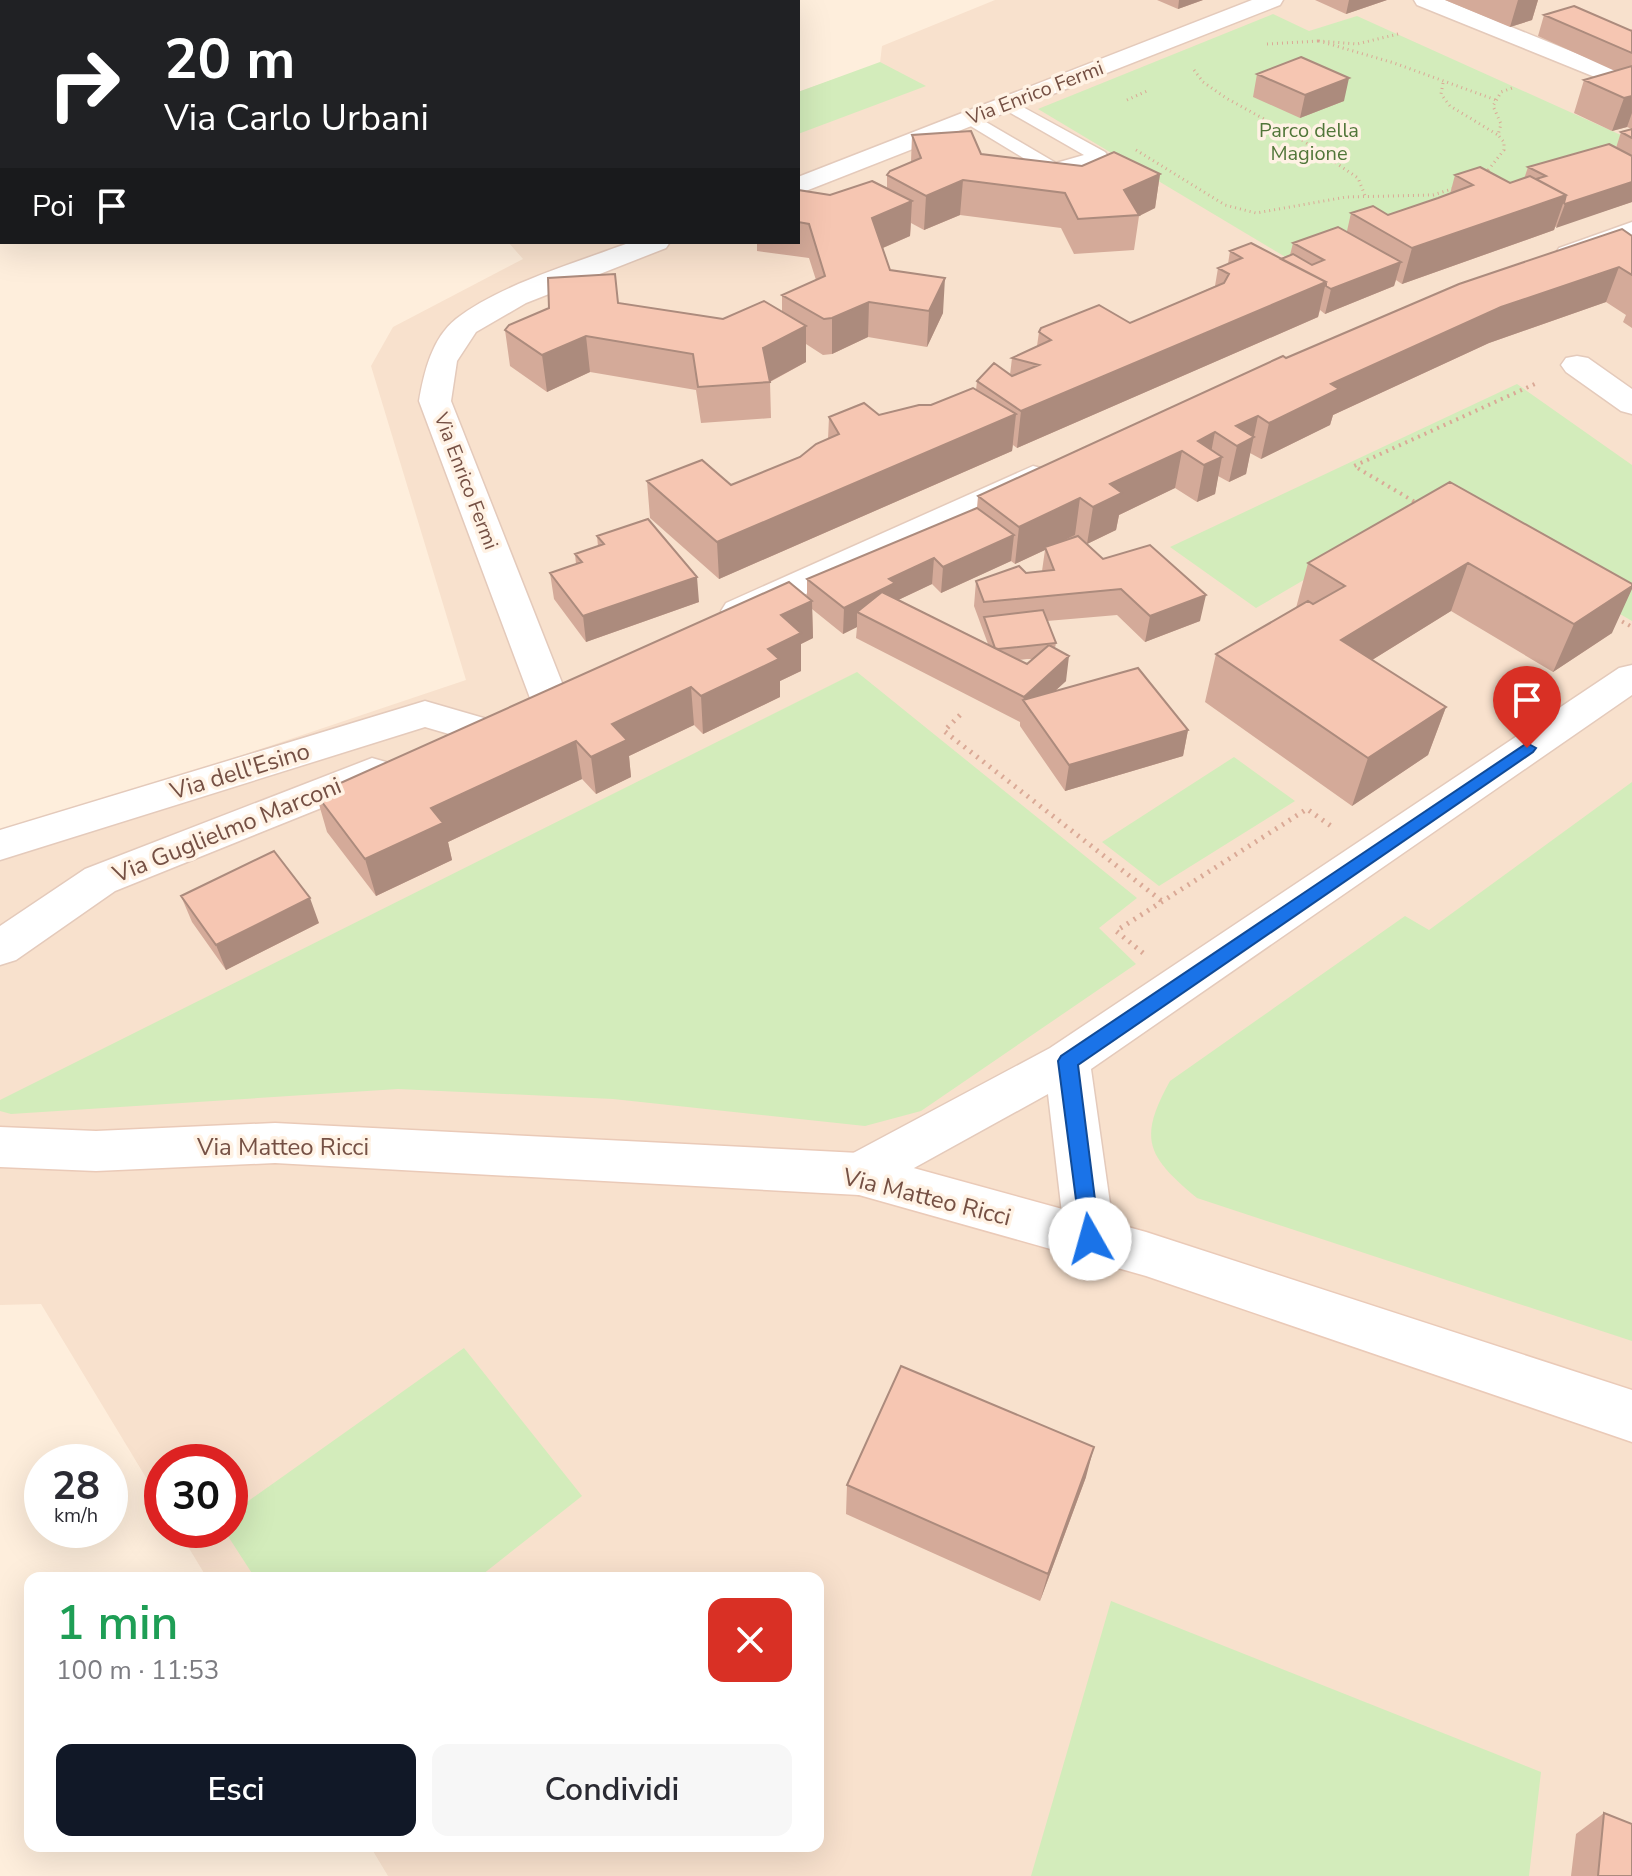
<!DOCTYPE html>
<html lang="it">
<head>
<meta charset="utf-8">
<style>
  :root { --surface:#fff; --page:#f7f7f7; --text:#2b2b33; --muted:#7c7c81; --accent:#111827 }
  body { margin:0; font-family:"Nunito Sans",sans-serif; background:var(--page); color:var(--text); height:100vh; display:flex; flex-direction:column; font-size:30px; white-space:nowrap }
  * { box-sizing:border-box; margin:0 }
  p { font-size:26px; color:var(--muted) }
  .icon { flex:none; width:44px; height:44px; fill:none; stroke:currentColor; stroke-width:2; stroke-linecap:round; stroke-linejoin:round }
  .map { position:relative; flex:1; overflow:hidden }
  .panel { position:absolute; left:24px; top:1572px; width:800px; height:280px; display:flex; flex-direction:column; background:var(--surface); border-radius:16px; box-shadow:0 8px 32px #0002 }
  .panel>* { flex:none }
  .hud { position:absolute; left:0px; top:0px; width:800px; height:244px; box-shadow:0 8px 32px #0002; background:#202124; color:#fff; overflow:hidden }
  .speed { position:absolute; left:24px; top:1444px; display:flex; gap:16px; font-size:40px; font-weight:700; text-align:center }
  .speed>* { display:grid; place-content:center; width:104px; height:104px; border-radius:50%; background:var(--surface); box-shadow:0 8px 32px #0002; line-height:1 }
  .speed small { font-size:20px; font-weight:400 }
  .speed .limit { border:12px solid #d22; background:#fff; color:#111 }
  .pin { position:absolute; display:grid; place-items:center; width:68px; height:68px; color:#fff; margin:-82px -34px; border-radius:50% 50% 50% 0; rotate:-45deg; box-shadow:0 0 8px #0007 }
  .pin .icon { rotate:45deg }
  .me { position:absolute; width:88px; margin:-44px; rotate:353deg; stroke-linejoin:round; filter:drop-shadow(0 0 6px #0008) }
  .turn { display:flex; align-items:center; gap:28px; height:168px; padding:0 32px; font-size:36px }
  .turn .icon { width:104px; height:104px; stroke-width:2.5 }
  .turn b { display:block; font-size:56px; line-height:68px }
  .then { display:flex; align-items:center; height:76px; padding:0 32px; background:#0003; gap:16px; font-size:30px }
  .round { display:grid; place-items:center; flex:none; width:84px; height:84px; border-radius:16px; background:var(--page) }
  .summary { display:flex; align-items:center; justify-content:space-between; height:136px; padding:0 32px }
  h1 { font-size:48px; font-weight:600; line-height:60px; color:#1e9e55 }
  .cta { display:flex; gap:16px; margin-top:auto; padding:16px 32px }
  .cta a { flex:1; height:92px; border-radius:16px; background:var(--accent); color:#fff; font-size:32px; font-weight:600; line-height:92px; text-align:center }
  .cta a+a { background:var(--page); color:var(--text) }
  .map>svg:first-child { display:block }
  .residential { fill:#f8e1cd }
  .green { fill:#d3ecbb }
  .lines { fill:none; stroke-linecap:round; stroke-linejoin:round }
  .service-casing { stroke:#e4cabb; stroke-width:3 }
  .minor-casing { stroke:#e4cabb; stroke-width:3 }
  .tertiary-casing { stroke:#e4cabb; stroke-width:3 }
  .secondary-casing { stroke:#eacab8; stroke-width:3 }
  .path-far2 { stroke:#daa996; stroke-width:3; stroke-dasharray:1 4; stroke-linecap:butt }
  .path-far1 { stroke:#daa996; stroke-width:4; stroke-dasharray:2 5; stroke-linecap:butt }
  .path { stroke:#daa996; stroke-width:5; stroke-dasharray:2 6; stroke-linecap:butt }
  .service { fill:#fff; fill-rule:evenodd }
  .minor { fill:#fff; fill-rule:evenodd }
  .tertiary { fill:#fff; fill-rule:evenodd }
  .secondary { fill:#fff; fill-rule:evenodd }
  .wall { fill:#d4aa99; fill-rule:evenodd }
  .shaded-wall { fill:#ac8b7d }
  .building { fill:#f6c6b2; stroke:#ac8b7d; stroke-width:2 }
  .route { fill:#1a73e8; stroke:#114b97; stroke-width:2 }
  .labels { text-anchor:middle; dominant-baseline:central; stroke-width:7; stroke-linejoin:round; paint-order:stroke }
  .far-street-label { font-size:20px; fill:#755044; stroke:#fff2e4 }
  .far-park-label { font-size:20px; fill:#517639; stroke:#fff2e4 }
  .street-label { font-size:24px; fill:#755044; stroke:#fff2e4 }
</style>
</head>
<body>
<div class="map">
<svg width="1632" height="1876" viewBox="0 0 1632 1876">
  <rect width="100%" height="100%" fill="#feeedc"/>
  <path class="residential" d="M995 0H1632V1876H388L370 1846H818V1578H207L178 1530H230V1462H162V1504L41 1304 0 1305V831L168 780 466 680 371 366 393 327 523 259 508 242H798V92L880 63 882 46Z"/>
  <path class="green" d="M1273 14 1309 31 1357 16 1632 140 1297 264 1038 109Z
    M880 62 926 86 798 134V92Z
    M1517 384 1632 465V621L1432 505 1256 608 1170 547Z
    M857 672 1137 898 1099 928 1136 964 921 1111 865 1126 613 1099 398 1089 11 1114 0 1111V1100Z
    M1234 757 1295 801 1159 886 1102 842Z
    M1632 782V1341L1197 1198C1148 1157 1137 1140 1170 1081L1405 916 1429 930Z
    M464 1348 582 1496 478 1578H255L224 1530H230V1514Z
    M1111 1601 1541 1772 1529 1876H1031Z"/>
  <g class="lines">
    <defs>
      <path id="service" d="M1008 99 1105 152 1108 156 1105 160 1054 174 1048 173 959 119 968 114 974 115 1056 163 1084 155 1002 108 999 104 1002 100Z"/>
      <path id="minor" d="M1577 356 1588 358 1632 389V414L1621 411 1566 372 1561 365 1566 358Z
        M1632 665V695L1091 1069 1115 1239 1108 1255 1090 1261 1072 1255 1065 1239 1048 1094 876 1189 859 1195 842 1189 834 1174 842 1159 1050 1048 1619 668Z
        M425 701 494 721 500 730 494 739 480 743 425 727 0 860V830Z"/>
      <path id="tertiary" d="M1252 0H1283L1280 5 798 194V177Z
        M1414 0H1445L1632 76V92L1417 5Z
        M1632 222V240L1569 263 1559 260 1555 254 1559 248Z
        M631 242H670L666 248 526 303 476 332 457 361 451 401 568 698 563 707 549 711 535 707 530 698 419 401C424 372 432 338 456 319 499 285 578 262 631 242Z
        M1033 466 1045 469 1050 476 1045 483 752 619 739 622 726 619 721 611 726 603Z
        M372 758 386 762 392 772 386 782 115 891 16 960 0 965V926L85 869Z"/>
      <path id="secondary" d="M275 1123 859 1153 1146 1232 1632 1390V1442L1146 1276 859 1195 275 1163 96 1171 0 1167V1127L96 1131Z"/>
    </defs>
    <use href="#service" class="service-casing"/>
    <use href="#minor" class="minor-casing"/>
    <use href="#tertiary" class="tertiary-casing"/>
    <use href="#secondary" class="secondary-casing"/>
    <path class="path-far2" d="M1398 34 1357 44 1319 41 1394 63 1496 100
      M1267 44 1319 41
      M1194 70 1203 82 1226 98 1302 140 1358 178 1366 198
      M1443 83 1441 94 1450 106 1498 135 1501 124 1493 106 1501 92 1515 87
      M1127 100 1147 91
      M1136 150 1225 205 1256 213 1346 197 1433 195 1455 188
      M1485 174 1504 150V142L1498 135"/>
    <path class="path-far1" d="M1420 505 1354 466 1537 383
      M1616 618 1632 627"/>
    <path class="path" d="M960 715 944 731 1163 902
      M1143 953 1116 931 1307 809 1331 826"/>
    <use href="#service" class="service"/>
    <use href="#minor" class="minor"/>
    <use href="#tertiary" class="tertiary"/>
    <use href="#secondary" class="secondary"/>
  </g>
  <path class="wall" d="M1157 0H1203L1178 9Z
    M1315 0H1387L1346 14Z
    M1445 0H1538L1532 20 1510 27Z
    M1544 15 1631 30 1632 29V202L1555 227 1554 230 1402 284 1396 280 1394 286 1325 314 1320 310 1318 317 1017 448 1013 445 1012 451 719 579 650 518 647 481 731 485 800 457 828 439 829 417 879 415 931 405 976 390 977 381 1010 375 1012 358 1037 346 1039 332 1130 323 1215 286 1218 268 1228 264 1230 251 1281 258 1290 255 1293 243 1347 231 1351 213 1388 215 1450 194 1455 175 1510 183 1524 179 1528 167 1616 148 1621 132 1632 129 1627 127 1612 131 1574 113 1584 80 1615 71 1538 36Z
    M1257 74 1344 101 1300 118 1253 97Z
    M912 135 981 154 1082 166 1160 174 1155 208 1139 216 1134 250 1074 254 1061 228 960 215 924 230 911 223 910 236 883 248 890 270 943 313 927 347 868 337 832 354 823 355 806 344V362L770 382 771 418 701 423 696 390 590 372 547 392 510 366 505 330 618 303 723 319 782 312V295L816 280 809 258 757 251V242H798V190L830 195 887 189V175L911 162Z
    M1632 236V328L1623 322 1626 315 1606 302 1489 343 1333 415 1330 425 1261 459 1250 453 1246 474 1229 482 1218 476 1215 494 1197 502 1175 488 1119 515 1116 530 1087 544 1103 559 1200 621 1145 642 1117 615 1047 621 1056 643 1055 648 1066 681 1055 691 1188 730 1183 756 1065 791 1020 726V722L856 638 857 627 843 634 812 609 813 638 801 644V671L780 681V697L703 734 694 725 629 756 631 777 596 794 582 779 448 842 452 860 376 896 327 832 316 794 807 596V579L977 508 978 496 1286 358ZM1045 550 1042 571 976 581 974 606 988 644 898 600 932 584 941 593 1011 561 1015 564ZM1027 659H1033L1027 664 1019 660Z
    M1450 482 1612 633 1553 672 1451 611 1372 660 1446 707 1428 755 1352 806 1205 702 1216 654 1296 608 1308 563Z
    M597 536 699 602 586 642 554 599 550 573 576 564 575 554 598 546Z
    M181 896 319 923 226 970 192 922Z
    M1086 1477 1040 1601 846 1514 847 1485Z
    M1604 1813 1632 1876H1571L1576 1834Z"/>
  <path class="shaded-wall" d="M1179 0H1203L1178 9Z
    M1349 0H1387L1346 14Z
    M1518 0H1538L1532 20 1510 27Z
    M1349 78 1344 101 1300 118 1305 95Z
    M1632 96V113L1627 127 1612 131 1624 98Z
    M1160 174 1155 208 1139 216 1124 190Z
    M963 180 960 215 924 230 926 196Z
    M1632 182V202L1556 228 1565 204Z
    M1566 195 1554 230 1402 284 1412 248Z
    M912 201 910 236 871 253 872 218Z
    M1401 262 1394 286 1325 314 1331 289Z
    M1619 267 1606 302 1489 343 1333 415 1330 425 1261 459 1269 423 1331 384 1501 307Z
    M945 278 943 313 927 347 929 311Z
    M1326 282 1318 317 1017 448 1021 411Z
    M869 302 868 337 832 354V318Z
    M806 326V362L769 382 763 348Z
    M586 336 590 372 547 392 542 355Z
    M1016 414 1012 451 719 579 717 542Z
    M1258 416 1246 474 1229 482 1237 446 1236 426Z
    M1215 432 1209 463 1222 457 1215 494 1197 502 1204 465 1198 441Z
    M1182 451 1175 488 1119 515 1116 530 1087 544 1093 507 1110 484Z
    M1080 498 1075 535 1046 549 1045 547V550L1015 564 1019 527Z
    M1014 535 1011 561 941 593 943 567Z
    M934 558 932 584 894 602 857 612V627L843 634 844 608 889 579Z
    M1468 563 1451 611 1327 688 1341 640Z
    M697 577 699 602 586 642 583 616Z
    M1632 586V589L1612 633 1553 672 1574 624Z
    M1206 595 1200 621 1145 642 1150 616Z
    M812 601 813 638 801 644V671L780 681V697L703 734 701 696 768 649 781 615Z
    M1069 656 1066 681 1031 713 1023 701 1024 697Z
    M691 687 694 725 629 756 631 777 596 794 591 757 612 724Z
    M1446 707 1428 755 1352 806 1368 758Z
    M1188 730 1183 756 1065 791 1069 765Z
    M576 741 582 779 448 842 452 860 376 896 365 859 431 808Z
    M310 898 319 923 226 970 216 945Z
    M1094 1447 1086 1477 1040 1601 1048 1574Z"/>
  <path class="building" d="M1574 6 1632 31V53L1544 15Z
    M1301 57 1349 78 1305 95 1257 74Z
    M1632 66V96L1624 98 1584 80Z
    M1632 129V138L1621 132Z
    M971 131 981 154 1082 166 1114 152 1160 174 1124 190 1139 215 1078 219 1065 193 963 180 926 196 887 175 890 171 921 158 912 135Z
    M1609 144 1632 156V182L1565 204 1564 203 1566 195 1536 179 1546 176 1528 167Z
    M1480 167 1510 183 1530 176 1566 195 1412 248 1351 213 1373 206 1388 215 1438 198 1473 185 1455 175Z
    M872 181 912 201 872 218 890 270 945 278 929 311 869 302 832 318 824 319 782 295 825 276 809 224 798 222V190L830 195Z
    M1338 227 1401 262 1331 289 1326 286V282L1281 259 1293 254 1312 265 1324 260 1293 243Z
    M1622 229 1632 236V275L1619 267 1501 307 1331 384 1339 389 1269 423 1258 416 1236 426 1254 437 1237 446 1215 432 1198 441 1222 457 1204 465 1182 451 1110 484 1122 493 1093 507 1080 498 1019 527 978 496 1283 356 1286 358 1459 284Z
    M1251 243 1326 282 1021 411 977 381 994 363 1012 376 1039 365 1012 358 1051 340 1039 332 1041 328 1099 305 1130 323 1224 283 1229 274 1218 268 1242 258 1230 251Z
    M615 274 618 303 723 319 764 301 806 326 763 348 770 382 698 387 693 354 586 336 542 355 505 330 509 325 549 308 548 278Z
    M973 388 1016 414 717 542 647 481 702 460 731 485 800 457 816 444 839 434 829 417 864 403 879 415 919 405H931Z
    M1450 482 1632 584V586L1574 624 1468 563 1341 640 1446 707 1368 758 1216 654 1308 601 1313 604 1345 586 1308 563Z
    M977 508 1014 535 943 567 934 558 889 579 895 583 844 608 807 579Z
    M648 519 697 577 583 616 550 573 582 562 575 554 604 544 597 536Z
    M1078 536 1103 559 1150 545 1206 595 1150 616 1121 589 984 602 976 581 1019 566 1026 573 1054 570 1045 547Z
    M789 582 812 601 781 615 801 633 768 649 779 659 701 696 691 687 612 724 627 740 591 757 576 741 431 808 443 823 365 859 316 794Z
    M882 592 1027 664 1049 645 1069 656 1024 697 857 612Z
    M1043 610 1056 643 998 649 995 648 984 617Z
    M1138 668 1188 730 1069 765 1023 700Z
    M274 851 310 898 216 945 181 896Z
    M901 1366 1094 1447 1048 1574 847 1485Z
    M1604 1813 1632 1824V1876H1598Z"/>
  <path class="route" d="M1527 743 1536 748 1533 752 1078 1065 1100 1239 1097 1246 1090 1249 1082 1246 1058 1061 1061 1056Z"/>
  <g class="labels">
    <g class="far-street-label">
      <text transform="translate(1035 93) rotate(-21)">Via Enrico Fermi</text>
      <text transform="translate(466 481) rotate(69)">Via Enrico Fermi</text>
    </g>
    <g class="far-park-label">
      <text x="1309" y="130">Parco della<tspan x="1309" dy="23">Magione</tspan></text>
    </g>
    <g class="street-label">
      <text transform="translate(240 771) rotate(-17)">Via dell'Esino</text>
      <text transform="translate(227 830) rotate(-22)">Via Guglielmo Marconi</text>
      <text x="283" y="1147">Via Matteo Ricci</text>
      <text transform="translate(927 1197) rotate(14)">Via Matteo Ricci</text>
    </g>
  </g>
</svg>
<div class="speed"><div>28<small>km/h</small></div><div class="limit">30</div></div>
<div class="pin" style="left:1527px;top:748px;background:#d93025"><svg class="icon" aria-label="arrive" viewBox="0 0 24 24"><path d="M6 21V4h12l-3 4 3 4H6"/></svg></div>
<svg class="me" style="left:1090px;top:1239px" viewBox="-20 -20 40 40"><circle r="19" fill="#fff"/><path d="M0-13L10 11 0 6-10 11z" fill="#1a73e8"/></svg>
<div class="hud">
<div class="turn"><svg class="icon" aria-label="right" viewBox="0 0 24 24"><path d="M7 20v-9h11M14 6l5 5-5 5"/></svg><div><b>20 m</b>Via Carlo Urbani</div></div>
<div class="then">Poi<svg class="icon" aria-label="arrive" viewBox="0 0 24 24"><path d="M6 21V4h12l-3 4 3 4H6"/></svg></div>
</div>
<section class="panel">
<div class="summary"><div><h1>1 min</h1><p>100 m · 11:53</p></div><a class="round" style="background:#d93025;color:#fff"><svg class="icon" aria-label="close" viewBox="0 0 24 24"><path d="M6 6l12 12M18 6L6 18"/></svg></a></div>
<div class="cta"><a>Esci</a><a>Condividi</a></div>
</section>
</div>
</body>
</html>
